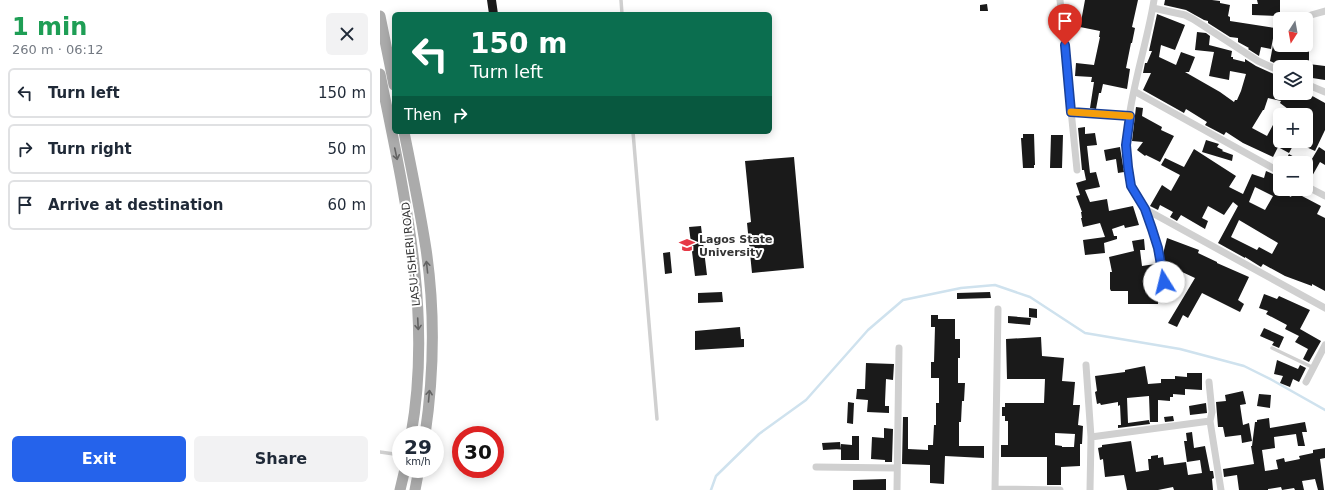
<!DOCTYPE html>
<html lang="en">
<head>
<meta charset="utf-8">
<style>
  :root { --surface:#fff; --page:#f2f2f3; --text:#1f2937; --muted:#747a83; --line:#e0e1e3; --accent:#2563eb }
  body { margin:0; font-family:"DejaVu Sans",sans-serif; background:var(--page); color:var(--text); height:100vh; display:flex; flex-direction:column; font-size:15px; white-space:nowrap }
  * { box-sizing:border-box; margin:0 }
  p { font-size:13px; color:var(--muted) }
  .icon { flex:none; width:22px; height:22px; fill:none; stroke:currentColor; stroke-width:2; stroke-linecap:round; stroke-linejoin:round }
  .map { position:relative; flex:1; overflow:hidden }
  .sheet { display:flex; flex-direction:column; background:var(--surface); width:380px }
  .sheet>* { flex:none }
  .guide { position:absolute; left:12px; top:12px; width:380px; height:122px; border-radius:6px; box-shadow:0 2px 10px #0003; background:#0b6e4f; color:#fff; overflow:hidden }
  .needle { width:26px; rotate:191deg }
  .buttons { position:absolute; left:893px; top:12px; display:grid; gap:8px }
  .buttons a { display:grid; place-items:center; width:40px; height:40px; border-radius:6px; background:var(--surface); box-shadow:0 2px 10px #0003; font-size:20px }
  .speed { position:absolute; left:12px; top:426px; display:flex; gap:8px; font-size:20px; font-weight:700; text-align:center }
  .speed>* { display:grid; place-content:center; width:52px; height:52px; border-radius:50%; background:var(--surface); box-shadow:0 2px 10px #0003; line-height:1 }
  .speed small { font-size:10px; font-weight:400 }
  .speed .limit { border:6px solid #d22; background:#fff; color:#111 }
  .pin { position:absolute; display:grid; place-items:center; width:34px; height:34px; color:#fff; margin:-41px -17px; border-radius:50% 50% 50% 0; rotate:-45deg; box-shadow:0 0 4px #0007 }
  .pin .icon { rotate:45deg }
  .me { position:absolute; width:44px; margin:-22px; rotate:351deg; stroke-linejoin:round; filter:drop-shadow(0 0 3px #0008) }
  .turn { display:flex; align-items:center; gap:14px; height:84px; padding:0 12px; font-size:18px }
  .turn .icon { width:52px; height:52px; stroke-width:2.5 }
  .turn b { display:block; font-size:28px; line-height:34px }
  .then { display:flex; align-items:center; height:38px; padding:0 12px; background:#0003; gap:8px; font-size:15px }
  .round { display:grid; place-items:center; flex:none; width:42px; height:42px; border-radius:6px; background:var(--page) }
  .head { display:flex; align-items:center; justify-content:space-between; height:68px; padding:0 12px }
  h1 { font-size:24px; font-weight:700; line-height:30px; color:#1e9e55 }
  .primary-button { display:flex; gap:8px; margin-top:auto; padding:8px 12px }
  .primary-button a { flex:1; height:46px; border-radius:6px; background:var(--accent); color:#fff; font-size:16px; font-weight:700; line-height:46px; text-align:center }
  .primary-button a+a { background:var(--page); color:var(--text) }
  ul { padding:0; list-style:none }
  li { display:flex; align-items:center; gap:12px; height:50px; margin:0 8px 6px; padding:0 4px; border:2px solid var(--line); border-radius:6px }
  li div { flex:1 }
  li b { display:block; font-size:15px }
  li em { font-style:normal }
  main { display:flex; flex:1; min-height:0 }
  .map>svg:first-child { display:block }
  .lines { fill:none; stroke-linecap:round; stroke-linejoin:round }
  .stream { stroke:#cfe2ee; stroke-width:2.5 }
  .building { fill:#1a1a1a; fill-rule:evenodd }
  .lane { stroke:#d0d0d0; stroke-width:3.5 }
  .street { stroke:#d0d0d0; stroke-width:7 }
  .primary { stroke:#ababab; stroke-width:11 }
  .oneway { stroke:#636363 }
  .route-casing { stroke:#184099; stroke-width:10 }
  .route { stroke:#2563eb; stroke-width:7 }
  .slow { stroke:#f59e0b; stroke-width:7 }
  .labels { text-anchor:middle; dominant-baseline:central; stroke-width:4; stroke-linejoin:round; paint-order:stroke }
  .poi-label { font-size:11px; font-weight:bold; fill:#333; stroke:#fff; text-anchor:start }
  .street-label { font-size:11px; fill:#333; stroke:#fff }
</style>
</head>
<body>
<main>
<section class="sheet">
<div class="head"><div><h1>1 min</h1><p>260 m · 06:12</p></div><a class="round"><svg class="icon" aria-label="close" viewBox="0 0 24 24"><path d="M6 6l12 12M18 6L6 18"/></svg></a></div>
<ul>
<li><svg class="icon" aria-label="left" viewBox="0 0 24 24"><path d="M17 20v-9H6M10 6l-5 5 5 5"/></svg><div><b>Turn left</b></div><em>150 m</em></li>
<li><svg class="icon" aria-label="right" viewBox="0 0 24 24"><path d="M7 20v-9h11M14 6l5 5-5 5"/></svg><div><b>Turn right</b></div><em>50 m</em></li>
<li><svg class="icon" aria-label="arrive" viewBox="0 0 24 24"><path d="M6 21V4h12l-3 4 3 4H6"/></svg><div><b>Arrive at destination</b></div><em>60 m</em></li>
</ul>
<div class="primary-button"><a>Exit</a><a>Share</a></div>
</section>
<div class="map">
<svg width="945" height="490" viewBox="0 0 945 490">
  <rect width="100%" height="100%" fill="#fff"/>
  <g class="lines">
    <path class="stream" d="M331 490 336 476 379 434 426 400 488 330 523 300 581 288 615 285 650 297 705 333 800 349 864 366 892 380 945 410"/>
  </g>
  <path class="building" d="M107 0H116L118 14H109Z
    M705 0H758L752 27 755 28 752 43H751L746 68 750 69 747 89 723 84 721 93H719L716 109 710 108 714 82H711L712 77 695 76 696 63 714 65 720 37H719L720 31 700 27Z
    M785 0H832L840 1V3L850 5 848 16 850 17V21L895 28 891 49 881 47 879 56 868 49 869 48 858 42V38L850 37 828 23V21L824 20 806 10 784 5Z
    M877 0H900V16L872 15V4H878Z
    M607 4 608 11H600V5Z
    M777 14 805 25 795 50 781 45 779 57 796 65 801 52 815 57 809 72H805L840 92 854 102 855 100H857L861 91 866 74 850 71 849 80 829 76 834 52 815 50 817 32 826 33 830 36 829 45 852 51 851 57H853V59L865 62V59L876 66 896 75 893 83 900 84V93H927L945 103V130L935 151 915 142 909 153 898 147 893 157 863 143 846 132 844 135 825 125 827 122 806 109 804 113 763 90 771 73H763L765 63H767L772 51H769ZM888 98 901 101 900 103 908 109 904 115H926V141H900V127L894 123 887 136 872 128 883 110H884Z
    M893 45 916 50H929V64L945 66V80L926 77V67H903L890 61Z
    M756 107 763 108 762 116 782 127 781 130 794 136 780 162 766 155 765 156 757 150 763 142 752 141Z
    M705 127V134L715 133 717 145 707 146 710 173 716 172 720 187 705 190 710 202 727 199 729 211 753 206 759 225 745 228 744 225 732 229 734 236H737V239L724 243 725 253 705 255 703 240 725 237 720 223 703 227 701 218H702L701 212H702L696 196 700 195 696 183 706 180 704 170H702L698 128Z
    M643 134H654L655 165H654V168H643L641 138H643Z
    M671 135H683L682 168H670Z
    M826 140 839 144 837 147 843 150 842 151 853 155 852 161 822 152Z
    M740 147 744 172 738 173 736 159 726 161 724 150Z
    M939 147 945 151V165L940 162 931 178 926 175V169Z
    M814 149 856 176 849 187 863 194 872 174 884 178 886 171 900 177V191L911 197 913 192 922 196 941 206 937 214 945 218V291L932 284V286L905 276 883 264 881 267 865 257V258L838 243 858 206 853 202 844 215 828 206 822 218 828 221 825 229 801 215 797 221 790 217 793 212 780 205 778 210 770 206 782 185 791 191 800 175 781 165 785 158 804 167ZM875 187 893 196 885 210 869 202ZM859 220 898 243 892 254 879 247 877 250 851 237Z
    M909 154 916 158 915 159 920 163H904Z
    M414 157 424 268 372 273 367 223 371 222 365 161Z
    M321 226 327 275 315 276 309 227Z
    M787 238 819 250 818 253 837 262V263L869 277 858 300 864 304 860 312 822 293 808 318 803 315 797 327 788 323 815 278 785 264 783 254Z
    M764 239 765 250H760L762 266 775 264 778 283 779 285 783 287V289L779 290 778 304H748V291H731L730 289V272H732L729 257 754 251 752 241Z
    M290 252 292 273 285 274 283 253Z
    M342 292 343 302 318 303V293Z
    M610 292 611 298 577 299V293Z
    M884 294 897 299 899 296 930 310 920 329 941 341 929 362 923 359 928 349 915 342 919 336 905 329 907 325 886 314 888 311 879 308Z
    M649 308 657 309V318L649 317Z
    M551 315H558V319H575V339H580V358H578V383H585L584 401H582L581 422H579V446H604V458L565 456 564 484 550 483V465L522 464 523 417H528V449L548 450V445H553L554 425H556V403H559V378H551V362H554L555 327H551Z
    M628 316 651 318 650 325 628 323Z
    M360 327 361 339H364V347L315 350V331Z
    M884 328 904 337 899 348 892 345 894 342 880 336Z
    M661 337 662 356 684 358 682 381 695 382 693 405H700L698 425 703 426 702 444H700V466L681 467V485H667V457H621V445H628V421H625V416H622V407H625V403H664L665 379H627L626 339ZM675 433 695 434 694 447H682V446L675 445Z
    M897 360 918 369 920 365 926 368 919 382 913 379 910 387 900 383 903 376 894 374Z
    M486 363 514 364 513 380 506 379 505 402V406H509V413L487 412 488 400 476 399 477 389H485Z
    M765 366 768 384 781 383V379H795V376L807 377V373H822V390L805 389V395L793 394V397H790V401L778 400V422H770L769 396 747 398 748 423 769 420 770 424 738 428V425H741L740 405 738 406V402L721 405 720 403 717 404 715 392 717 391 715 376 745 372V370Z
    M863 391 866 404 860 405 863 425 869 423 872 441 862 443 861 435 845 437 843 427H838L836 402 846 401 845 395Z
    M879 394 891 395 890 408 877 406Z
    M468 402 474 403 473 424 467 423Z
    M826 403 827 413 810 415 809 406Z
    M793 416 794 421 785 422 784 417Z
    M889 418 890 428 925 422 927 432H922L925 446H918L916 434 894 437 895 448 882 450 885 471 898 469 896 460 904 458 905 462 920 459 919 456 933 453V450L945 448V458L940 459 944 490H938L935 479 922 481 924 490H915L914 488 902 490 901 487 888 489V490H859L857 475 844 477 843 469 874 464 871 446H872L875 422H877V420Z
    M504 428 513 429 512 462H505V460L491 459 492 437 504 438Z
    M812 432 814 448 825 446 830 471H833L834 478 832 479 833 490H794L793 487 778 490H747L744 475 725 477 723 459 720 460 718 448 722 447V445L751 441 756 472 769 470 768 459H771V456L778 455V458L783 457 784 465 806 462 808 475 822 473 820 460 807 462 804 441H807L806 433Z
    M472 436H479V460H461V444L472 445Z
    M460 442 461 449 443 450 442 443Z
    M506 479V490H473V480Z"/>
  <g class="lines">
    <path class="lane" d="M241 0 242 14
      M253 132 277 419
      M909 191 910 189
      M892 348 934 368
      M0 452 21 455"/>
    <path class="street" d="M680 0 697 170
      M774 0C766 52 741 115 748 167 749 174 749 182 752 188 756 196 763 203 766 212 775 235 779 257 783 282
      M773 8 805 15 813 19 878 61 900 71
      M931 15 945 11
      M926 84 945 92
      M754 91 900 172
      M691 112 750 116
      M926 186 945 196
      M765 209 945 308
      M706 365 711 437 710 490
      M829 382 832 412 830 421
      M926 382 945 345
      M711 437 830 421 841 490
      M436 467 517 468
      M615 489 680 490
      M517 490 519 348
      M615 490 618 309"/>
    <path class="primary" d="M0 16 14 85
      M0 74C24 193 53 313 31 435
      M24 132C32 171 40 210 46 249 55 310 54 374 45 435
      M20 490 25 469
      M35 490 39 469"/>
  </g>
  <defs><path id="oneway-shaft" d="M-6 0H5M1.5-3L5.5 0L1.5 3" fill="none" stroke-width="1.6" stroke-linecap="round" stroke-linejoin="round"/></defs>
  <g class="oneway">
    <use href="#oneway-shaft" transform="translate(16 154) rotate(78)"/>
    <use href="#oneway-shaft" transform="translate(47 267) rotate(-96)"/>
    <use href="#oneway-shaft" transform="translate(38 324) rotate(87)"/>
    <use href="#oneway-shaft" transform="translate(49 396) rotate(-85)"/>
  </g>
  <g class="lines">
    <defs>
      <path id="route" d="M685 45 691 112 750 116 746 145 748 167 751 186 765 209 772 229 778 248 784 282"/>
    </defs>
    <use href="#route" class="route-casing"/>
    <use href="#route" class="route"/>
    <path class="slow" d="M691 112 750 116"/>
  </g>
  <defs>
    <symbol id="university-bare" viewBox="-9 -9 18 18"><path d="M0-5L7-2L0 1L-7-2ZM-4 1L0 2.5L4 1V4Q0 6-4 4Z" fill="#e63946" stroke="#fff" stroke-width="2.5" paint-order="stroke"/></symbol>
  </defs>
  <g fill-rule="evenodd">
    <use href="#university-bare" x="296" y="234" width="22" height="22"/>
  </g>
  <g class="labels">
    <g class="poi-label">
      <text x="319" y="239">Lagos State<tspan x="319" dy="13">University</tspan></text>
    </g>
    <g class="street-label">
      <text transform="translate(31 254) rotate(-96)">LASU-ISHERI ROAD</text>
    </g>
  </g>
</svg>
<div class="buttons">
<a><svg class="needle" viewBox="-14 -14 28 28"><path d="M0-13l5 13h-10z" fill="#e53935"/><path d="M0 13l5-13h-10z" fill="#747a83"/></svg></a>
<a><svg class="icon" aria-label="layers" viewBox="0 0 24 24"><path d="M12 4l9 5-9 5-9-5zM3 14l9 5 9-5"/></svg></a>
<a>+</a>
<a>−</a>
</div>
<div class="speed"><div>29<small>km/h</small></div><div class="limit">30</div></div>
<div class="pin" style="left:685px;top:45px;background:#d93025"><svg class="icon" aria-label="arrive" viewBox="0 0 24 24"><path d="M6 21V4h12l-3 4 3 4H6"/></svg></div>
<svg class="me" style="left:784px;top:282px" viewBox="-20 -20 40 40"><circle r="19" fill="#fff"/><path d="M0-13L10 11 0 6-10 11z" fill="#2563eb"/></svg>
<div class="guide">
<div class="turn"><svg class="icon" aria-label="left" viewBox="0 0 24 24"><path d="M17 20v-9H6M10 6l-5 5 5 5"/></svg><div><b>150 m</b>Turn left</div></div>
<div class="then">Then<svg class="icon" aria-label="right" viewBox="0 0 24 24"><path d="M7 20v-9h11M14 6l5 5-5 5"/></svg></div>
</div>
</div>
</main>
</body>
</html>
